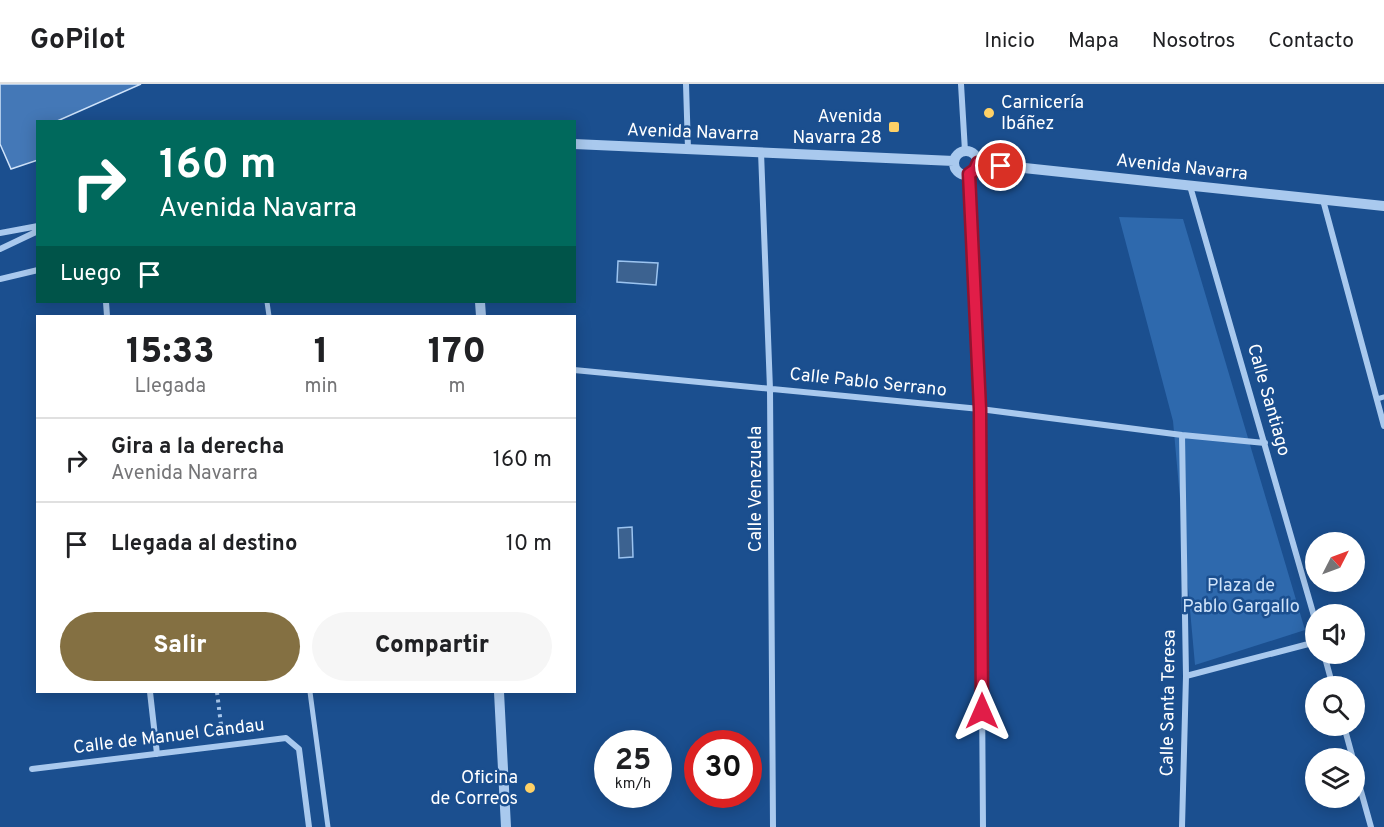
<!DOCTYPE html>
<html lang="es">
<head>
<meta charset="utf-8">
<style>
  :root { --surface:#fff; --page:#f6f6f6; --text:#202124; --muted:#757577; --line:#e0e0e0; --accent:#847042 }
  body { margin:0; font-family:Overpass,sans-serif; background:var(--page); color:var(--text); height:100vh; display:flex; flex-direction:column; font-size:22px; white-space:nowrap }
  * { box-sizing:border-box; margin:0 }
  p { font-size:20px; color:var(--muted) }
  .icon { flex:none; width:33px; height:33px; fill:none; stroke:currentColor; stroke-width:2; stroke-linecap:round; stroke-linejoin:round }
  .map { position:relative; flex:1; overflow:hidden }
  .sheet { position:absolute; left:36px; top:231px; width:540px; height:378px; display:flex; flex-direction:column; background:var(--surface); border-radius:0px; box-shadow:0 3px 15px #0003 }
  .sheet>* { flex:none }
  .hud { position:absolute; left:36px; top:36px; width:540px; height:183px; border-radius:0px; box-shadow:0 3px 15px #0003; background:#00695c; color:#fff; overflow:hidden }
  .needle { width:39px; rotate:48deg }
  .tools { position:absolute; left:1305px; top:448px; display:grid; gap:12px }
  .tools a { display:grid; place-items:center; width:60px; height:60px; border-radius:50%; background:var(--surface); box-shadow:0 3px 15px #0003; font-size:30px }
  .speed { position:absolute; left:594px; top:646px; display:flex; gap:12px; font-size:30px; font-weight:700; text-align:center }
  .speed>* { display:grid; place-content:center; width:78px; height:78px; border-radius:50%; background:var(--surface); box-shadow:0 3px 15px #0003; line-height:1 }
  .speed small { font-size:15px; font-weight:400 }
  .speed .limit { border:9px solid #d22; background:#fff; color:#111 }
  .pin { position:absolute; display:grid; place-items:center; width:51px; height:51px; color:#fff; margin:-26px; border:3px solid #fff; border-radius:50%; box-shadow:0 2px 6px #0007 }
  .me { position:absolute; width:66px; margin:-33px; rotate:0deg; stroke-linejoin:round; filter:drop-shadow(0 0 4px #0008) }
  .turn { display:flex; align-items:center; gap:21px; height:126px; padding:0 24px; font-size:27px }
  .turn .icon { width:78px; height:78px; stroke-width:2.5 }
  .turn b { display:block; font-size:42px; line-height:51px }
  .then { display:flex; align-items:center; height:57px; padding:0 24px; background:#0003; gap:12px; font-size:22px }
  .eta { display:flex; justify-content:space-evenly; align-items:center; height:102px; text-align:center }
  .eta b { font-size:36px; font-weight:800; line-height:42px }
  .primary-button { display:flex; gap:12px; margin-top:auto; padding:12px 24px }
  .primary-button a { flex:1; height:69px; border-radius:36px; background:var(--accent); color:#fff; font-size:24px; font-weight:800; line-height:69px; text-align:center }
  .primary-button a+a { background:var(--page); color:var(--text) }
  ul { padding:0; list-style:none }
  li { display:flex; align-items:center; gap:18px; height:84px; padding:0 24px; border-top:2px solid var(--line) }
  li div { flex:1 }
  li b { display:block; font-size:22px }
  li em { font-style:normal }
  header { display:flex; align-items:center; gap:36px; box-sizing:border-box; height:84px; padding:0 30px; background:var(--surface); border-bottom:2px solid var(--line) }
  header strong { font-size:28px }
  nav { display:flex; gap:33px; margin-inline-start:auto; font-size:21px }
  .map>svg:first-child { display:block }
  .green { fill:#2e69ad }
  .water { fill:#3c6290; stroke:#9cc4f0; stroke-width:1.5 }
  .building { fill:#4478b7; stroke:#cfe3fa; stroke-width:1.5 }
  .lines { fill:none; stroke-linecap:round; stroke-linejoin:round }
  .path { stroke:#a9c9ee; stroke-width:4; stroke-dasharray:3 4.5; stroke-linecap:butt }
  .pedestrian { stroke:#a9c9ee; stroke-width:5 }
  .minor { stroke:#a9c9ee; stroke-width:6 }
  .tertiary { stroke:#a9c9ee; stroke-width:10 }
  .route-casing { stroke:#92132f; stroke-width:15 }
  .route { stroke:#e11d48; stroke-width:10 }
  .poi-dot { fill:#ffd166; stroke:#1b4f8f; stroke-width:2 }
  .labels { text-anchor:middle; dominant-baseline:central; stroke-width:5; stroke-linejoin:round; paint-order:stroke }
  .poi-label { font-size:18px; fill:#fff; stroke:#1b4f8f; text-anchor:end }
  .street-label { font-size:18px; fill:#fff; stroke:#1b4f8f }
  .park-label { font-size:18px; fill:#cfe3fa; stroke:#1b4f8f }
</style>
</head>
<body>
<header>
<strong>GoPilot</strong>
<nav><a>Inicio</a><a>Mapa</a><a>Nosotros</a><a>Contacto</a></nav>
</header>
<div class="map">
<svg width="1384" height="743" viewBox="0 0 1384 743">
  <rect width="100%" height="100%" fill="#1b4f8f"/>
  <path class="green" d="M1119 133 1183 135 1305 546 1195 581 1173 337Z"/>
  <path class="water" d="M618 177 658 179 656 201 617 198Z
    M632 443 633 473 619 474 618 444Z"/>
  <path class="building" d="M0 0H141L55 38H38V76L11 85 0 60Z"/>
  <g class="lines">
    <path class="path" d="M217 608 222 649"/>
    <path class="pedestrian" d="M267 218 269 232
      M1377 315 1384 313
      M310 608 328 743"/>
    <path class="minor" d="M686 0 688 65
      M961 0 965 67
      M761 68 770 305 773 743
      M969 90 980 325 983 743
      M1190 102 1316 539
      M1323 116 1384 342
      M0 149 38 142
      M0 165 38 147
      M0 195 38 186
      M106 218 107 232
      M574 286 980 325 1182 351 1265 359
      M1324 570 1333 603
      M1186 592 1316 558
      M150 608 157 670
      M1344 642 1353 675
      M1354 682 1371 743
      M32 685 286 654 299 665 309 743
      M1182 743 1186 592 1182 351"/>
    <path class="tertiary" d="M574 60 954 77
      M954 79a12 12 0 1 1 24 0a12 12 0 1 1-24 0Z
      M977 79 1384 122
      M480 218 481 232
      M499 608 506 743"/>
  </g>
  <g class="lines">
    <defs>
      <path id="route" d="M982 627 980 325 969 90 975 86 978 79 1001 82"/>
    </defs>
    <use href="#route" class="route-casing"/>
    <use href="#route" class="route"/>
  </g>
  <g class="poi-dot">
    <circle cx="989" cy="29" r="6"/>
    <rect x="888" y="37" width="12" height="12" rx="3"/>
    <circle cx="530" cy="704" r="6"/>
  </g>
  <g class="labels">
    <g class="poi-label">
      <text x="1001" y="19" text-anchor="start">Carnicería<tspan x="1001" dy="21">Ibáñez</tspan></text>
      <text x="882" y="33">Avenida<tspan x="882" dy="21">Navarra 28</tspan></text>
      <text x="518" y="694">Oficina<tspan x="518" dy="21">de Correos</tspan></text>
    </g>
    <g class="street-label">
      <text transform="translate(693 49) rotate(2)">Avenida Navarra</text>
      <text transform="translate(1182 84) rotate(6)">Avenida Navarra</text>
      <text transform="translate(868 299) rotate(6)">Calle Pablo Serrano</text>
      <text transform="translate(1268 316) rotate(74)">Calle Santiago</text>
      <text transform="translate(756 405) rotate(-90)">Calle Venezuela</text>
      <text transform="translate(1169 619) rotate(-89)">Calle Santa Teresa</text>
      <text transform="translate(169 653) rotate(-7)">Calle de Manuel Candau</text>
    </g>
    <g class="park-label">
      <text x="1241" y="502">Plaza de<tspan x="1241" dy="21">Pablo Gargallo</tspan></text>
    </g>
  </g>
</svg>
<div class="tools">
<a><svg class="needle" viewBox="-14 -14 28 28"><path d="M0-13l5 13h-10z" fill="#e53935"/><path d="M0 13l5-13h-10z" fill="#757577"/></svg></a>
<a><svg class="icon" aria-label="sound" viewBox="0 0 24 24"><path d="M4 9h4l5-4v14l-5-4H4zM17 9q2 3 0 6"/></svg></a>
<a><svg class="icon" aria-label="search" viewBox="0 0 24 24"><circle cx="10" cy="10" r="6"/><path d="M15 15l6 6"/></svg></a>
<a><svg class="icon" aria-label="layers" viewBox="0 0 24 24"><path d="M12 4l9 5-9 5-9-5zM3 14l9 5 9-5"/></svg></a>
</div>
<div class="speed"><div>25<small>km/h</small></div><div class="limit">30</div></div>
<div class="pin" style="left:1001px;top:82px;background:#d93025"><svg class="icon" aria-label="arrive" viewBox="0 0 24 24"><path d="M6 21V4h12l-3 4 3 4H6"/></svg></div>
<svg class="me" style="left:982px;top:627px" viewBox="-20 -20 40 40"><path d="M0-17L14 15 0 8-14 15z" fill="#e11d48" stroke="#fff" stroke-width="4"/></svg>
<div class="hud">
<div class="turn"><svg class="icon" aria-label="right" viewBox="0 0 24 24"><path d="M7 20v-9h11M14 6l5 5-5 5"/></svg><div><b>160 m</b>Avenida Navarra</div></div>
<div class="then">Luego<svg class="icon" aria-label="arrive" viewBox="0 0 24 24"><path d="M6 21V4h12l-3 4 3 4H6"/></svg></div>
</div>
<section class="sheet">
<div class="eta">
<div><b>15:33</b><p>Llegada</p></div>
<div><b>1</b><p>min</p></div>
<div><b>170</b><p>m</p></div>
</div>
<ul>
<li><svg class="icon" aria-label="right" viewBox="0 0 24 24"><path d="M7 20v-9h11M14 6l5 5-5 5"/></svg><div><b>Gira a la derecha</b><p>Avenida Navarra</p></div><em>160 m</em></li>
<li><svg class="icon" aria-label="arrive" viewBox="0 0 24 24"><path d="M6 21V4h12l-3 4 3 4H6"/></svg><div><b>Llegada al destino</b></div><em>10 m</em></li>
</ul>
<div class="primary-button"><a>Salir</a><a>Compartir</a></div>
</section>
</div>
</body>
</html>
